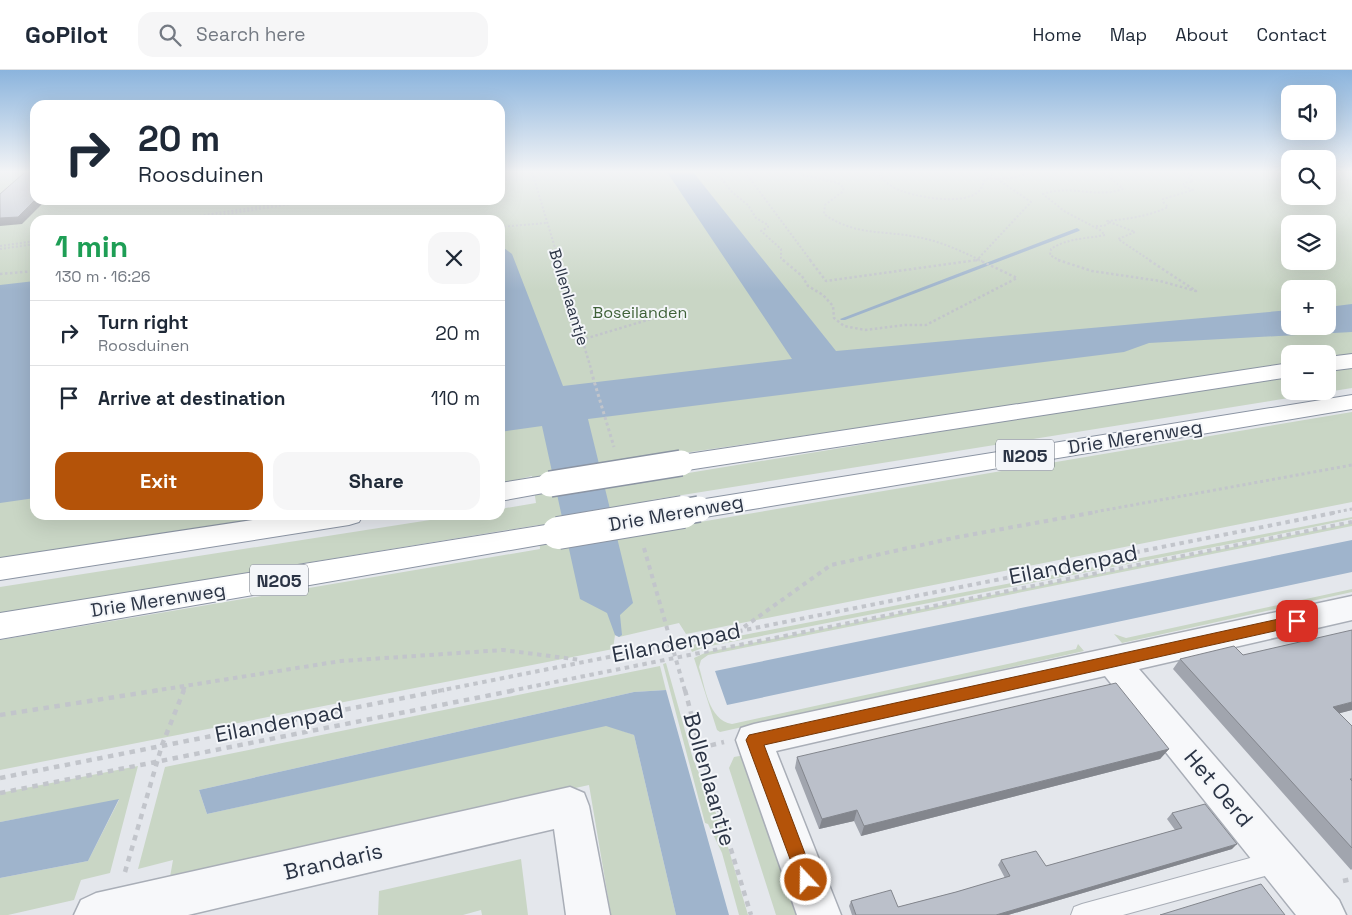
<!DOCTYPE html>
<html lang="en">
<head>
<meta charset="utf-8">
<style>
  :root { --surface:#fff; --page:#f6f6f7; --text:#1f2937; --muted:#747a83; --line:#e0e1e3; --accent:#b45309 }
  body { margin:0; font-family:"Space Grotesk",sans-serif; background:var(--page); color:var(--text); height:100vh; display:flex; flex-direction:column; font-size:19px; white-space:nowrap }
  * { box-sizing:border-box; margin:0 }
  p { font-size:16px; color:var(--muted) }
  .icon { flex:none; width:28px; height:28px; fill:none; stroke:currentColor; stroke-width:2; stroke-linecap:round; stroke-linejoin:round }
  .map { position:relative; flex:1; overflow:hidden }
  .sheet { position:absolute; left:30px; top:145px; width:475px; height:305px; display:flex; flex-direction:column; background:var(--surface); border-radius:15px; box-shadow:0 5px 20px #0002 }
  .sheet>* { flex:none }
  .guide { position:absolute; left:30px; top:30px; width:475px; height:105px; border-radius:15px; box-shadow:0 5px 20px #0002; background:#fff; color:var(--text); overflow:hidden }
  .buttons { position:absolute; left:1281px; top:15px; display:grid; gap:10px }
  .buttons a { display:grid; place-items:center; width:55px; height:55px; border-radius:10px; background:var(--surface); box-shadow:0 5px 20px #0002; font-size:25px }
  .pin { position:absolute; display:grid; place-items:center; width:42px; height:42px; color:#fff; margin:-21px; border-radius:10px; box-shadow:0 2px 8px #0006 }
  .me { position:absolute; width:55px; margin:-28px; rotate:339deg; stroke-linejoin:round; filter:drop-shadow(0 0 4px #0008) }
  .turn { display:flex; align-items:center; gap:18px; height:105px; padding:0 25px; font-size:22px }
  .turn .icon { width:65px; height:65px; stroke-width:2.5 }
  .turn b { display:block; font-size:35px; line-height:42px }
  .round { display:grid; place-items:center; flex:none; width:52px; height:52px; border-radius:15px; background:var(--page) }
  .overview { display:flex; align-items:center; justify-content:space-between; height:85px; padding:0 25px }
  h1 { font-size:30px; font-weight:600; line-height:38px; color:#1e9e55 }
  .button { display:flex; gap:10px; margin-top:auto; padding:10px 25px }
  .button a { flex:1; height:58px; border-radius:15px; background:var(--accent); color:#fff; font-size:20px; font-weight:600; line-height:58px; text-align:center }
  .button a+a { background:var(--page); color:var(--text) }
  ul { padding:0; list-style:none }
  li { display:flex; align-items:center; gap:15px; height:65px; padding:0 25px; border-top:1px solid var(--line) }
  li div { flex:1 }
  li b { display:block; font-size:19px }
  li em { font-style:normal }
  header { display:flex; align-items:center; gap:30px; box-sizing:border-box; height:70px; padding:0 25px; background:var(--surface); border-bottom:1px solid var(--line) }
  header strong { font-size:24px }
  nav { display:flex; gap:28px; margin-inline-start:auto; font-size:18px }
  .search { width:350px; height:45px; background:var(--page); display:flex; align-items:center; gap:12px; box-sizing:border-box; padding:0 18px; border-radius:15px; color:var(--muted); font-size:19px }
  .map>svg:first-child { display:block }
  .green { fill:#c9d6c5; fill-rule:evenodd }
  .water { fill:#9fb4cc }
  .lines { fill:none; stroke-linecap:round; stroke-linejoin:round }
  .stream { fill:#9fb4cc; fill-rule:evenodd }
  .lane-casing { stroke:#a9aeb7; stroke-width:2 }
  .street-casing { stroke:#a9aeb7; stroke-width:3 }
  .highway-casing { stroke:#8b94a3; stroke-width:2 }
  .path-far4 { stroke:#c2c5cb; stroke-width:2; stroke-dasharray:2 2; stroke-linecap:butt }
  .path-far3 { stroke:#c2c5cb; stroke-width:2.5; stroke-dasharray:2.5 2.5; stroke-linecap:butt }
  .path-far2 { stroke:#c2c5cb; stroke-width:3; stroke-dasharray:3 3; stroke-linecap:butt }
  .path-far1 { stroke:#c2c5cb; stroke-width:4; stroke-dasharray:4.5 4.5; stroke-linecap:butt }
  .path { stroke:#c2c5cb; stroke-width:4.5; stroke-dasharray:5.5 5.5; stroke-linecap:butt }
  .lane { fill:#f7f8fa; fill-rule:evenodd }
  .street { fill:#f7f8fa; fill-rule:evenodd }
  .highway { fill:#fff; fill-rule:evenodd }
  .highway-bridge-far1-casing { stroke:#8b94a3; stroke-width:28; stroke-linecap:butt }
  .highway-bridge-casing { stroke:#8b94a3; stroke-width:34; stroke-linecap:butt }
  .highway-bridge-far1 { stroke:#fff; stroke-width:25 }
  .highway-bridge { stroke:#fff; stroke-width:32 }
  .wall { fill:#a1a5ae }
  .shaded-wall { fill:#83868d }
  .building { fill:#bbc0ca; stroke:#83868d }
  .route { fill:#b45309; stroke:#753606 }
  .labels { text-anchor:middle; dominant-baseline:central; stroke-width:4; stroke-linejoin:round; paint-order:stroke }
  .far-street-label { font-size:16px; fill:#2b3445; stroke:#f4f6f9 }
  .far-park-label { font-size:16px; fill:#3f6138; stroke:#f4f6f9 }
  .shield { fill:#f4f6f9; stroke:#676e7b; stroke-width:1 }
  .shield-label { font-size:18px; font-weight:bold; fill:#2b3445 }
  .street-label { font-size:19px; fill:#2b3445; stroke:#f4f6f9 }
  .near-street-label { font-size:22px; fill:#2b3445; stroke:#f4f6f9 }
</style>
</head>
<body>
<header>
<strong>GoPilot</strong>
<div class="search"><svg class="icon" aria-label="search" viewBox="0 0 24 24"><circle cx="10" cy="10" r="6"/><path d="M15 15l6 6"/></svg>Search here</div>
<nav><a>Home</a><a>Map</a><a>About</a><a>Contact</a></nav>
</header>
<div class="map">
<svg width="1352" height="845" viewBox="0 0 1352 845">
  <rect width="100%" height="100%" fill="#e4e7ec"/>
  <path class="green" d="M0 102H35V130H196L195 132 500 130V102H1290V126H1328V102H1352V287L1328 291V284H1290V296L642 389 646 410 1175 323 1290 306V321H1328V301L1352 297V318L651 430 658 459 1352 342V432L686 564 679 553 619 567 615 565 613 579 0 700V570L540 479 538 455 0 543V517L462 445H500V439L536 433 532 406 500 414V150H35V445H337L0 498ZM1290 154H1328V191H1290ZM1290 219H1328V256H1290Z
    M1352 447V449L1260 468 705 577 692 582 690 578 692 575Z
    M1352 453V456L708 585 701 590 699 597C705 616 708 650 732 654L1076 579 1078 574 1084 581 720 662 717 660 694 588 707 582Z
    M1352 519V522L1122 573 1114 564 1126 568Z
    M666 593 693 689 723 760 748 845H739L722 783 708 754 705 753 663 594Z
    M660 596 666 620 634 622 199 720 207 744 606 655 634 665 676 845H611L589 715 170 807 173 790 138 799 165 697Z
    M745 685 764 748 796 845H776L729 698 734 687Z
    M138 696 110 803 81 810 74 830 8 845H0V808L88 791 119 730 0 752V723Z
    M521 789 528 845H482L481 840 463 845H378L379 821Z"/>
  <path class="water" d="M667 102H693L836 281 1290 240V256H1328V237L1352 234V262L1149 273 1124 282 588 349 633 533 620 545 622 565 619 567 615 565 607 543 580 529 542 356 500 362V175L512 184 563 316 792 289Z
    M35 211V428L0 433V215Z
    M1352 470V502L727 635 715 601Z
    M666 620 729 845H676L634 665 606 656 207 744 199 720 634 622Z
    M119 729 88 791 0 808V752Z"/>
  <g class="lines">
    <path class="stream" d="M1077 158 1080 160 1079 161 845 250H841L840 249Z"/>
    <defs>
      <path id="lane" d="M1276 781 1284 784 1287 792 1284 800 1276 803 1123 845H1071L1074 837 1082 834Z"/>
      <path id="street" d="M1352 526V550L1139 599 1339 830 1346 845H1296L1105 606 776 681 841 845H797L736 670 741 658 754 654Z
        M570 717 584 723 589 736 610 845H566L554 759 188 845H74L81 830 96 823Z"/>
      <path id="highway" d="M1352 284V298L1328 301V287Z
        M1290 293V307L681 401 672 399 668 393 672 387 681 385Z
        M1352 325V339L699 448 689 446 685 439 689 432 699 430Z
        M550 405 560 408 564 414 560 420 500 431V413Z
        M285 445H363L359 452 349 455 0 510V488Z
        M558 453 568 456 573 463 568 470 0 569V543Z"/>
    </defs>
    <use href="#lane" class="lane-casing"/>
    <use href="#street" class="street-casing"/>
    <use href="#highway" class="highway-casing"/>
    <path class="path-far4" d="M532 102 559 191
      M711 102 720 107 732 122 748 135 756 148 768 155V157L761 161 781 179V188L784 191
      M745 102 811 191
      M800 102 804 105 838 113 844 118 842 122 825 135 824 144C855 166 882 160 917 167 940 171 961 181 982 191
      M875 102C881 107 886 113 893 117 910 127 966 137 980 120 982 117 984 112 985 109L1013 108 1032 102
      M172 150 303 130
      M188 150 317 130
      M1096 156H1104L1109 153
      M500 157 546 153
      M0 176 35 171
      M0 179 35 174
      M976 191 1031 132 987 102
      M1060 191 1050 185 1051 179C1067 168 1086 169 1105 165L1100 160 1064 141 1043 124C1070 114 1096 129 1123 119L1104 102
      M1151 191 1118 169 1135 162 1107 151C1128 149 1149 146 1168 137L1163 132V129L1193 120 1183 116 1184 113 1193 111 1188 107 1191 105 1183 102"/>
    <path class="path-far3" d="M558 190 592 302
      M783 190 802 206 808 216 823 225 833 236 834 248 844 256 865 260 905 255H926L1017 208 979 190
      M810 190 826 211 977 190
      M1058 190 1092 201 1160 211 1196 221 1149 190
      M0 204 35 201
      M581 270 654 248"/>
    <path class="path-far2" d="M591 301 614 377
      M1089 443 1352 395
      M1332 443 1352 439"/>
    <path class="path-far1" d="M644 478 685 621
      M744 557 831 495 958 467 1096 442
      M153 621 341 591 503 580 581 590
      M183 621 185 616
      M438 621 1338 442
      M510 621 1352 452"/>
    <path class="path" d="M685 620 700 678 751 845
      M0 645 160 620
      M700 678 724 672
      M0 708 444 620
      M0 723 516 620
      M125 802 162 675 184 620
      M1343 811 1352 809"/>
    <use href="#lane" class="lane"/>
    <use href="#street" class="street"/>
    <use href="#highway" class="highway"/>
    <defs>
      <path id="highway-bridge-far1" d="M550 414 681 393
        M676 443 699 439"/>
      <path id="highway-bridge" d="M558 463 683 442"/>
    </defs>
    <use href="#highway-bridge-far1" class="highway-bridge-far1-casing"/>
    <use href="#highway-bridge" class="highway-bridge-casing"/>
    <use href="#highway-bridge-far1" class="highway-bridge-far1"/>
    <use href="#highway-bridge" class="highway-bridge"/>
  </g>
  <path class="wall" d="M1243 585 1352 640 1339 643 1352 656V799L1351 800 1173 599 1180 589Z
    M1169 679 1160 689 861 766 854 751 819 759 795 698 797 687Z
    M1172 743 1232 779 1008 845H852L849 836 851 831 898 837 956 822 1005 808 998 795 1001 790 1046 796 1175 760 1167 749Z"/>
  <path class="shaded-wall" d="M35 130H46L22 154 0 156V148Z
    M1352 632V640L1322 648 1333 637Z
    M1169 679 1160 689 861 766 864 756Z
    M857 740 854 751 819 759 822 749Z
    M1237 774 1232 779 1008 845H996Z"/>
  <path class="building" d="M35 102V130L18 147 0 148V124L24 103Z
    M1352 560V632L1333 637 1352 656V709H1350L1352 711V778L1180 589 1234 576 1243 585Z
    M1116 613 1169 679 864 756 857 740 822 749 797 687Z
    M1205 734 1237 774 996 845H856L851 831 891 820 898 837 956 822 1010 806 1001 790 1036 781 1046 796 1182 758 1172 743Z
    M1261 814 1285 845H1160Z"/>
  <linearGradient id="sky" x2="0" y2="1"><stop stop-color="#8bb4dd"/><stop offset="0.46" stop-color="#f3f4f6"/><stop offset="1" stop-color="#f3f4f6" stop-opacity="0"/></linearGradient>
  <rect width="1352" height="221" fill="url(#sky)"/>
  <path class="route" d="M1297 545 1302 547 1304 551 1302 554 1297 556 764 675 815 810 813 816 806 819 800 816 746 670 749 665Z"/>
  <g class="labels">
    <g class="far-street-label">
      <text transform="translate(569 227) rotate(73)">Bollenlaantje</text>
    </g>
    <g class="far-park-label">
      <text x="640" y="242">Boseilanden</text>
    </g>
    <g class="shield">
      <rect x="996" y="369.5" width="58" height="31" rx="4"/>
      <rect x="250" y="494.5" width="58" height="31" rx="4"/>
    </g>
    <g class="shield-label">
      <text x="1025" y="385">N205</text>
      <text x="279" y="510">N205</text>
    </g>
    <g class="street-label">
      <text transform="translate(1135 367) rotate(-9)">Drie Merenweg</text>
      <text transform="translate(676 443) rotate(-10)">Drie Merenweg</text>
      <text transform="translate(158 530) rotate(-9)">Drie Merenweg</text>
    </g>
    <g class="near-street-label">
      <text transform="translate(1073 494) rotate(-11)">Eilandenpad</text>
      <text transform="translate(676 572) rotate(-11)">Eilandenpad</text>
      <text transform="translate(279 652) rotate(-11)">Eilandenpad</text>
      <text transform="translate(710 709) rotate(74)">Bollenlaantje</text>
      <text transform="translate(1219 718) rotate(50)">Het Oerd</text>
      <text transform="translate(333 791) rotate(-13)">Brandaris</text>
    </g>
  </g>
</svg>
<div class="buttons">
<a><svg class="icon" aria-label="sound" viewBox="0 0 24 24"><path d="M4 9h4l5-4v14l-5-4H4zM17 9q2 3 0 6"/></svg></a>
<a><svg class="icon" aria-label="search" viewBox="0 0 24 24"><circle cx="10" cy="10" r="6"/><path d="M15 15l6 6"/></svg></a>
<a><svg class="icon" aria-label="layers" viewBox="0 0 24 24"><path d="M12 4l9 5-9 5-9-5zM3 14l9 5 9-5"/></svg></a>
<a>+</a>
<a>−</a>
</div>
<div class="pin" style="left:1297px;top:551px;background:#d93025"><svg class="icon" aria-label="arrive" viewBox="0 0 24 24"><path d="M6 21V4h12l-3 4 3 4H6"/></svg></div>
<svg class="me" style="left:806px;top:810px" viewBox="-20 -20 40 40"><circle r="17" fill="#b45309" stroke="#fff" stroke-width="3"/><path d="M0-11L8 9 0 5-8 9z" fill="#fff"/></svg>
<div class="guide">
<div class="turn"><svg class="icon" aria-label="right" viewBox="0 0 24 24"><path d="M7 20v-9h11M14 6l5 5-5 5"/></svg><div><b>20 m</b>Roosduinen</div></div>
</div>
<section class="sheet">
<div class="overview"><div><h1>1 min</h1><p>130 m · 16:26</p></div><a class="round"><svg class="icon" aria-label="close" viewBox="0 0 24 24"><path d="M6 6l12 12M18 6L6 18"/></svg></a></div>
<ul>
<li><svg class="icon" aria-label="right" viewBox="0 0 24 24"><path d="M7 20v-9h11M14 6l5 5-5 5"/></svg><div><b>Turn right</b><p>Roosduinen</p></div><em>20 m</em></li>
<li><svg class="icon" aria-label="arrive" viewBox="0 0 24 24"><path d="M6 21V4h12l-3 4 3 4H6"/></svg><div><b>Arrive at destination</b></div><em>110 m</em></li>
</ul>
<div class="button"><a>Exit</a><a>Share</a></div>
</section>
</div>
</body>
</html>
